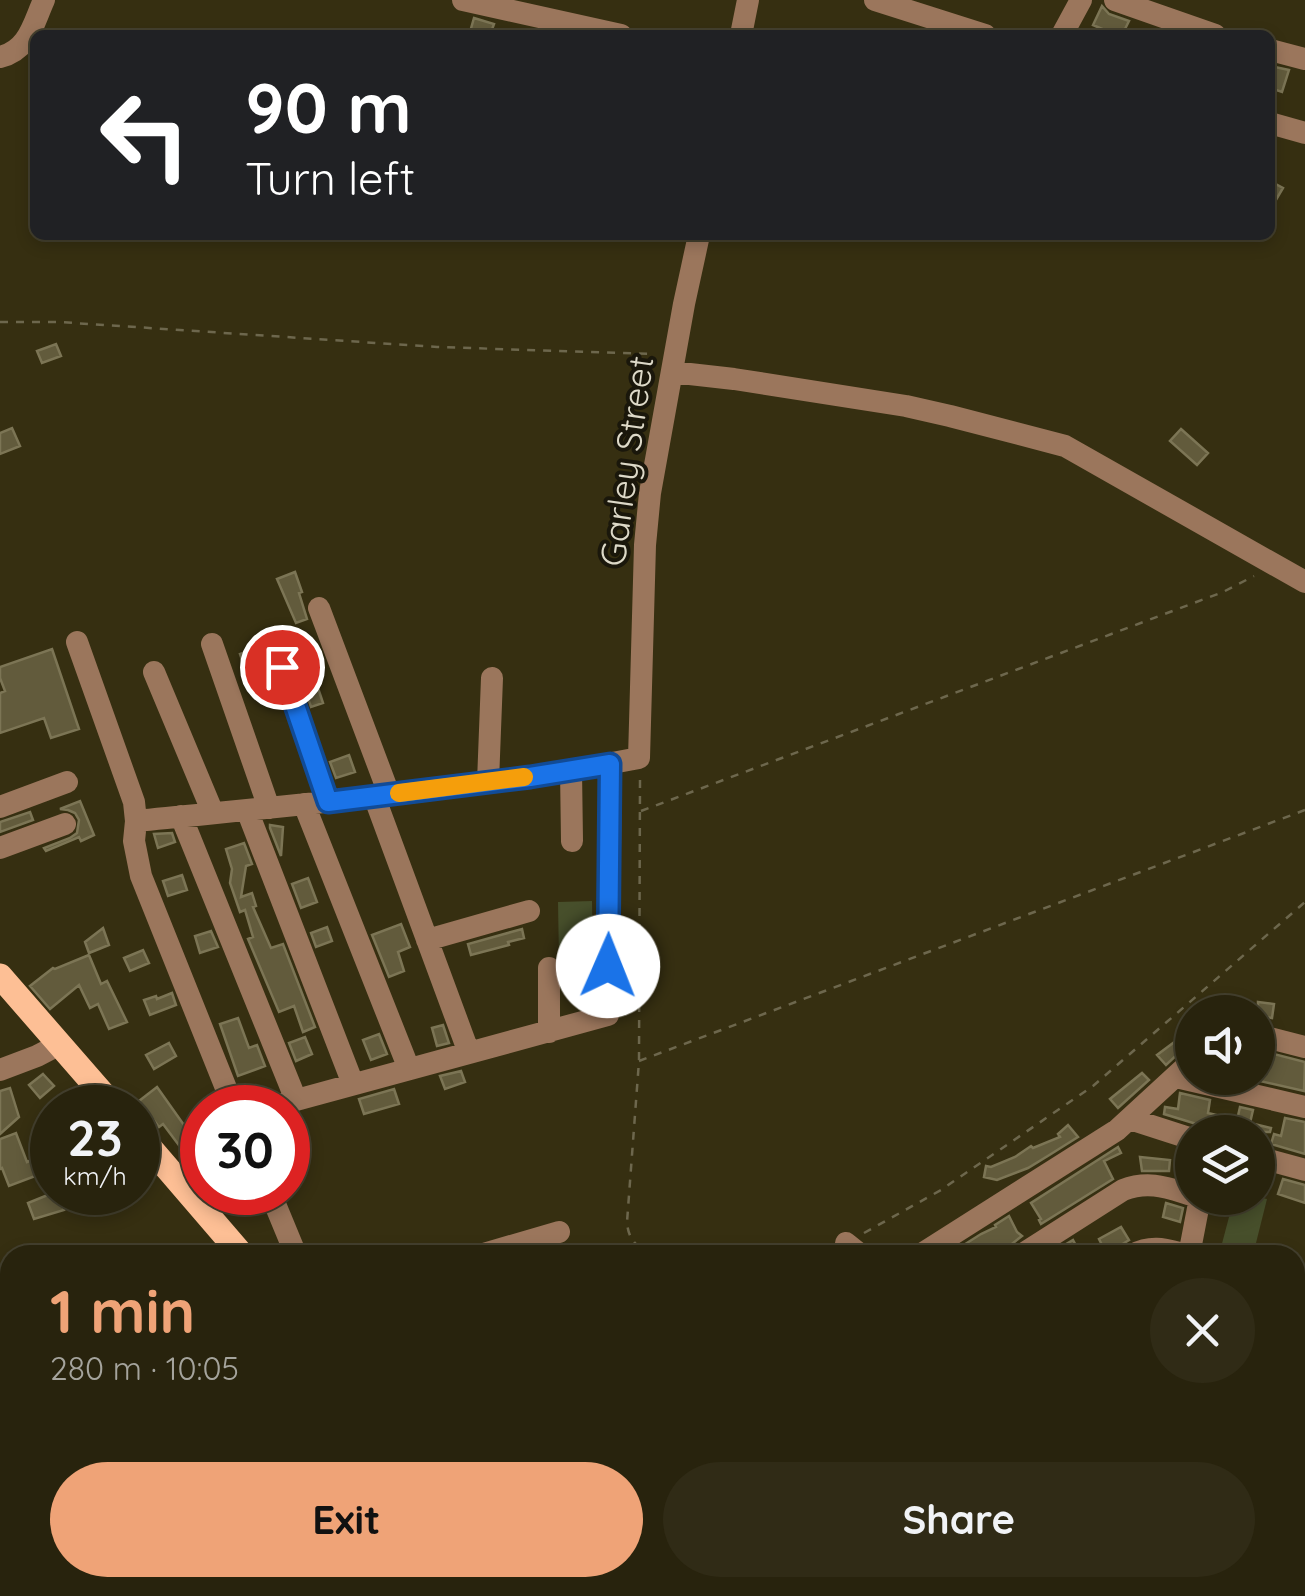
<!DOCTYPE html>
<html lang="en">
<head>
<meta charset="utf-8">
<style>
  :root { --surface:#28230d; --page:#302b16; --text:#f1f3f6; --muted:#a5a49d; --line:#44402e; --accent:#efa377 }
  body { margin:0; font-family:Quicksand,sans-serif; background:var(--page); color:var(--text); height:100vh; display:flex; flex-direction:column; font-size:38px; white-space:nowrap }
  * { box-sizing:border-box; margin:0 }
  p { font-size:32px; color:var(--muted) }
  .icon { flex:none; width:55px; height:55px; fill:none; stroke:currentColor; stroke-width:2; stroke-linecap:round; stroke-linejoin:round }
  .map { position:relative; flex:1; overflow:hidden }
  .drawer { position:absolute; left:0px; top:1245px; width:1305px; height:352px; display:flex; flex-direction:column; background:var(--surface); border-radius:30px 30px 0 0; box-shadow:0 5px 15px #0003,0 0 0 2px var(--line) }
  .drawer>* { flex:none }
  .hud { position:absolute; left:30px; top:30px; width:1245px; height:210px; border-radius:15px; box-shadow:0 5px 15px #0003,0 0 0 2px var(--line); background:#202124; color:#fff; overflow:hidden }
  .fabs { position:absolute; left:1175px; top:995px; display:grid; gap:20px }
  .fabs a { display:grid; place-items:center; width:100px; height:100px; border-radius:50%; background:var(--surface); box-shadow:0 5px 15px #0003,0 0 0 2px var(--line); font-size:50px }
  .speed { position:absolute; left:30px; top:1085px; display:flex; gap:20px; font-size:50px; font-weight:700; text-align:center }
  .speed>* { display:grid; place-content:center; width:130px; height:130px; border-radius:50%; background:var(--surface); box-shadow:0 5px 15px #0003,0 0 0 2px var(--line); line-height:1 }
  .speed small { font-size:25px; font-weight:400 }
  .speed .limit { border:15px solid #d22; background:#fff; color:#111 }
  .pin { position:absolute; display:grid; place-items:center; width:85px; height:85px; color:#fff; margin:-42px; border:5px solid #fff; border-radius:50%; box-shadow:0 2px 10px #0007 }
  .me { position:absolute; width:110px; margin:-55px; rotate:1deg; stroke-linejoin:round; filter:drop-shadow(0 0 8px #0008) }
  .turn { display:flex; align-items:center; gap:35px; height:210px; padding:0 50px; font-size:45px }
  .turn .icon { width:130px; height:130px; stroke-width:2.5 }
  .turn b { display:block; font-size:70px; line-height:85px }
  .round { display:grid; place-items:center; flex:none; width:105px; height:105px; border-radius:52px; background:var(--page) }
  .summary { display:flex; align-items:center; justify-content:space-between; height:170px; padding:0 50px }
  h1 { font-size:60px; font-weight:700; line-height:75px; color:var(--accent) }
  .primary-button { display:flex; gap:20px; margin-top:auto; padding:20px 50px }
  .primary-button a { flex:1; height:115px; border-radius:60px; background:var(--accent); color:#111; font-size:40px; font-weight:700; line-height:115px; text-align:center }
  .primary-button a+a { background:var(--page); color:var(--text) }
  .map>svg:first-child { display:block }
  .green { fill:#474f2b }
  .building { fill:#625b3c; stroke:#7c7555; stroke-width:2.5 }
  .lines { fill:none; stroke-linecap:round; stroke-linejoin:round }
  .path { stroke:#6d674d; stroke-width:2.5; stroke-dasharray:8 8; stroke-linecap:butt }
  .minor { stroke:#9b765c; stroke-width:22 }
  .major { stroke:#fdbf95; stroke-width:25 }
  .route-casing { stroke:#114b97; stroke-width:25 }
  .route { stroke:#1a73e8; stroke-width:18 }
  .slow { stroke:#f59e0b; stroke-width:18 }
  .labels { text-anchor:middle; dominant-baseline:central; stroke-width:8; stroke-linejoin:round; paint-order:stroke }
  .street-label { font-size:35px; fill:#ddd9c8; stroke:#1a170b }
</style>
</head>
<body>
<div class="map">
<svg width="1305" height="1596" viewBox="0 0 1305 1596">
  <rect width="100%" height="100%" fill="#362f11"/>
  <path class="green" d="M592 901 593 959 559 960 558 902Z
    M1258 1197 1267 1199 1253 1255H1219L1234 1198Z"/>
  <path class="building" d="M1102 6 1109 14 1129 21 1122 35H1116L1093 25Z
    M474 18 494 24 490 35 470 32Z
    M1270 66 1289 70 1282 92 1270 88Z
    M1270 181 1283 188 1270 210Z
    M56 344 61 356 42 363 37 351Z
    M12 428 20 446 0 454V433Z
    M1181 429 1208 453 1197 465 1170 441Z
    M295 572 302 592 299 593 307 619 296 623 277 579Z
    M257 648 264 669 247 675 240 654Z
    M52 649 79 729 51 738 44 718 0 733V693L5 691 0 678V667Z
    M318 688 323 703 311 707 306 692Z
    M349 755 355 772 336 778 330 762Z
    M80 801 94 835 81 841 79 837 46 851 44 848 70 838 77 833 79 820 75 813 68 810 60 809Z
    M30 812 33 820 0 832V822Z
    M270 825 283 827 281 856 270 828Z
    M172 833 175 842 158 848 154 834Z
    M244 843 252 864 246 866 241 897 252 893 256 906 253 907 271 948 283 944 315 1027 303 1032 294 1006 279 1012 248 939 253 937 245 910 240 912 230 883 232 869 226 849Z
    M182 875 187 890 168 896 163 881Z
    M308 878 317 902 301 908 292 884Z
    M401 924 410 947 398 952 404 971 389 977 372 935Z
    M327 927 332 941 316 947 311 933Z
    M103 928 109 945 89 953 85 942Z
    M522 929 524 938 508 942 509 945 471 955 468 944Z
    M211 931 218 947 200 953 195 936Z
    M143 950 149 963 130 971 124 958Z
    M89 955 101 984 107 981 127 1022 109 1029 98 1004 90 1008 79 985 50 1009 30 986 53 968 55 969Z
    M172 993 176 1005 150 1015 144 1000 156 996 157 999Z
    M1258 1002 1274 1004 1272 1018 1258 1016Z
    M238 1018 249 1048 257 1045 265 1066 238 1076 220 1024Z
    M443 1025 449 1043 437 1046 432 1028Z
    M379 1034 387 1054 371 1060 363 1040Z
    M1185 1034 1192 1046 1183 1049 1166 1065 1157 1055Z
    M305 1037 312 1054 296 1061 289 1043Z
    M169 1043 176 1056 154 1069 146 1055Z
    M1258 1050 1305 1062 1304 1091 1247 1078H1258Z
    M461 1071 465 1082 445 1089 440 1076Z
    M1142 1073 1149 1080 1118 1108 1110 1099Z
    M43 1074 54 1086 40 1098 29 1085Z
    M157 1087 196 1142 184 1152 163 1124 159 1127 139 1101Z
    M10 1088 19 1117 0 1134V1091Z
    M394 1089 399 1104 364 1114 359 1099Z
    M1180 1093 1210 1100 1208 1113 1237 1120 1240 1107 1253 1110 1250 1123 1271 1128 1270 1132H1212L1213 1129 1164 1114 1165 1107 1178 1109Z
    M82 1095 88 1108H50V1105Z
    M1285 1118 1305 1122V1154L1271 1144 1274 1134 1281 1136Z
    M52 1119V1166L37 1172 38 1175 9 1186 2 1168 0 1169V1139L16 1133 27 1162 49 1153 38 1125Z
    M1068 1125 1078 1137 1051 1154 1028 1168 997 1180 984 1177 986 1166 991 1167 1015 1157 1031 1146 1033 1148 1060 1137 1058 1134Z
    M1118 1147 1121 1153 1104 1161 1113 1179 1041 1224 1039 1220 1041 1219 1031 1203Z
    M1140 1157 1170 1160 1169 1171H1142Z
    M138 1158 146 1168 151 1181 138 1186Z
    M1283 1179 1305 1185V1203L1278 1194Z
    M55 1192H94V1194L62 1205 64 1210 34 1219 28 1203Z
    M211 1192H243L223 1208Z
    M1166 1203 1183 1208 1180 1222 1163 1217Z
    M1009 1216 1017 1232 1022 1236 1008 1247 1006 1255H948L981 1234 996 1227 995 1225Z
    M1121 1227 1129 1240 1121 1245 1117 1255H1107L1099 1239Z
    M1073 1240 1079 1251 1073 1255H1055L1053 1252Z"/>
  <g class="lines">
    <path class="path" d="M0 322H59L437 347 653 354
      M640 780 639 1061 627 1222C628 1240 638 1249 654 1255
      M641 811 1223 592 1254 576
      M570 968 592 967
      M639 1061 1305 810
      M864 1233 941 1190 1093 1086 1305 902
      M187 1255 205 1245
      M0 1341 10 1339
      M739 1588 753 1596
      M685 1596 706 1588"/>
    <path class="minor" d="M463 0 621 35
      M875 0 985 35
      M1115 0 1215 35
      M741 35 748 0
      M1062 35 1081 0
      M1270 50 1305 59
      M0 57C29 50 33 24 44 0
      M1270 123 1305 133
      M672 372 734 379 906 406 950 416 1065 446 1305 582
      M319 608 389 794
      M77 642 134 802 136 821 134 841 141 876 234 1108
      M212 644 269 808
      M281 667 328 802
      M154 672 213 813
      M571 770 572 841
      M488 782 492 678
      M374 796 469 1053
      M304 804 409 1069
      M0 807 67 782
      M247 810 353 1084
      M181 816 296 1100
      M136 821C304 804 473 790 639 758L645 545 650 493 684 304 699 235
      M0 848 65 824
      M427 940 529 911
      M549 968V1032
      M1258 1035 1305 1047
      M0 1070 37 1056 60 1044
      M1176 1077 1305 1107
      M267 1108 608 1015 611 764
      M1130 1119 1192 1139
      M1258 1157 1305 1170
      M270 1192 296 1255
      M846 1243 861 1255
      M480 1255 559 1232
      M920 1255 1117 1130 1192 1061
      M1021 1255 1123 1190C1149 1180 1168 1188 1192 1195
      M1132 1255C1153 1244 1167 1250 1188 1255
      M1189 1255 1200 1198
      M1295 1321 1305 1288
      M1295 1526 1305 1492
      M1295 1559 1305 1566
      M113 1588 114 1596
      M990 1588 999 1596
      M1124 1596 1132 1588"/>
    <path class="major" d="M0 976 115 1108
      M138 1134 242 1255
      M533 1588 540 1596"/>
  </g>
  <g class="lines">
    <defs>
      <path id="route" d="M282 667 328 802 530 777 610 764 608 966"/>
    </defs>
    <use href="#route" class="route-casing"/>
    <use href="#route" class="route"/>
    <path class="slow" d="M399 793 524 777"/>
  </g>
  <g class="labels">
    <g class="street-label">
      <text transform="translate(626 461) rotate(-82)">Garley Street</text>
    </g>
  </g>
</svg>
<div class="fabs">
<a><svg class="icon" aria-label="sound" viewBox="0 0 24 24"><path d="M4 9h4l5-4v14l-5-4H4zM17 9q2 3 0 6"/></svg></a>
<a><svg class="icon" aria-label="layers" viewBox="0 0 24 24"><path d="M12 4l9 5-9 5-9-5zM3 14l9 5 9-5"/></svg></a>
</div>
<div class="speed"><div>23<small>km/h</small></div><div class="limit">30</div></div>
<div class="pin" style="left:282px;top:667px;background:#d93025"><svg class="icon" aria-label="arrive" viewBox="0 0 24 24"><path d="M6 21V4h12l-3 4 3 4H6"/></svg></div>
<svg class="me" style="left:608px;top:966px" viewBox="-20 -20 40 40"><circle r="19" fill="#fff"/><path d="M0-13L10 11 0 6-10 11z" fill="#1a73e8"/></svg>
<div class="hud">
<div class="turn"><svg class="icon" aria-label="left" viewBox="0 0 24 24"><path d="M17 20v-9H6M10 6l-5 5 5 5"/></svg><div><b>90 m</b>Turn left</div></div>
</div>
<section class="drawer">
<div class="summary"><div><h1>1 min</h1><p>280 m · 10:05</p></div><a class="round"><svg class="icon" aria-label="close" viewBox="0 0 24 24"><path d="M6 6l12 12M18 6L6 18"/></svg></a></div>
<div class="primary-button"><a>Exit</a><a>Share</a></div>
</section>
</div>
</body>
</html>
